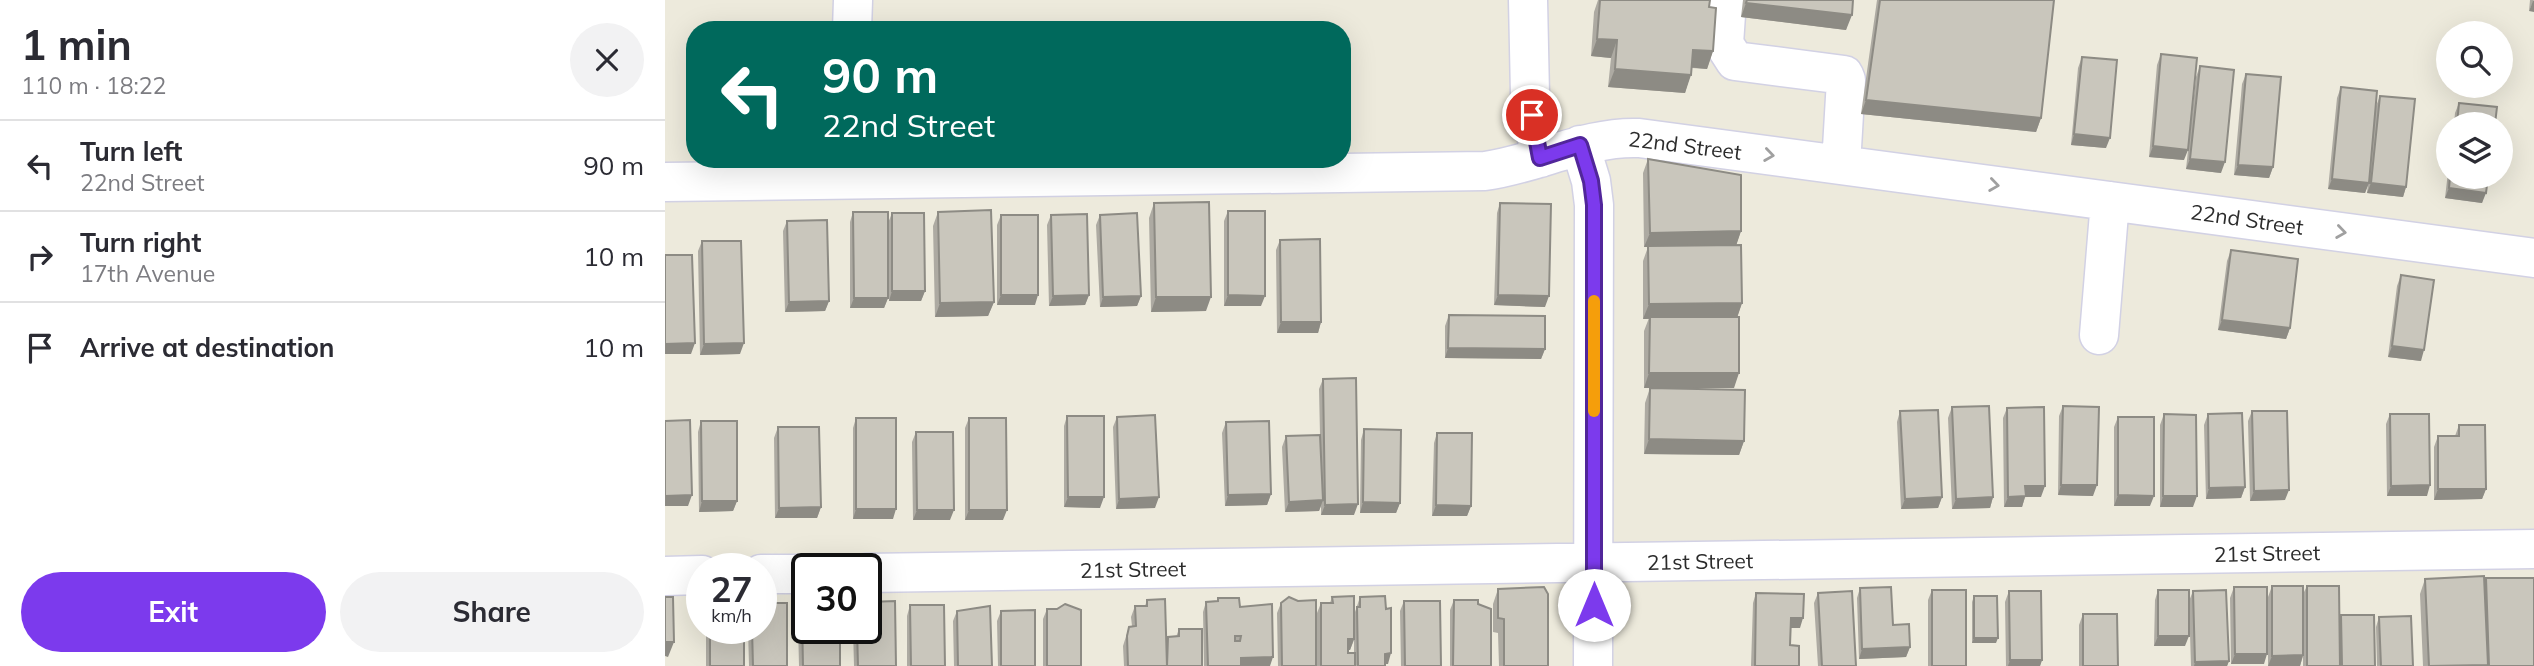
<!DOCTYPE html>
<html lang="en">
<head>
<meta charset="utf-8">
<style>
  :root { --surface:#fff; --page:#f2f2f3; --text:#2b2b33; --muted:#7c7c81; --line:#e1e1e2; --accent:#7c3aed }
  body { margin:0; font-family:Mulish,sans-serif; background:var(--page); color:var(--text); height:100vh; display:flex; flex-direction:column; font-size:26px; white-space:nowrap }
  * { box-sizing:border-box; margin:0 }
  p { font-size:23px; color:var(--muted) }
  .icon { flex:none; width:38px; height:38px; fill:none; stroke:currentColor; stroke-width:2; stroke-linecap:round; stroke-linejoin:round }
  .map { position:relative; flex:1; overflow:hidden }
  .sheet { display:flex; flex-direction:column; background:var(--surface); width:665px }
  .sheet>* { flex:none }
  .top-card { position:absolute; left:21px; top:21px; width:665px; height:147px; border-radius:28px; box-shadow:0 7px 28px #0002; background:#00695c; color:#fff; overflow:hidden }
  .buttons { position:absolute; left:1771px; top:21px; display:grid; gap:14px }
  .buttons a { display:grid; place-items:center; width:77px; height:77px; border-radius:50%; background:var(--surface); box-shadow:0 7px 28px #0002; font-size:35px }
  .speed { position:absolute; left:21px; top:553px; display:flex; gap:14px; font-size:35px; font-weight:700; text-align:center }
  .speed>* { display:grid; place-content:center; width:91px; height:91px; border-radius:50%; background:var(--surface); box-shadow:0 7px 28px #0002; line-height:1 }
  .speed small { font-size:18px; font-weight:400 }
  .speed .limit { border:4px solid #111; border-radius:10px; background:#fff; color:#111 }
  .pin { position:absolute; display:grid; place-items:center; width:60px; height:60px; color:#fff; margin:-30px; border:4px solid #fff; border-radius:50%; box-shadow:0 2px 7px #0007 }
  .me { position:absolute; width:77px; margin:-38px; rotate:0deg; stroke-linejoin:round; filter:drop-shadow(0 0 5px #0008) }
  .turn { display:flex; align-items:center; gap:24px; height:147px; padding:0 21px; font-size:32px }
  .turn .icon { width:91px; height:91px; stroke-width:2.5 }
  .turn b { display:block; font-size:49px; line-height:60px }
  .round { display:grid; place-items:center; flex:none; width:74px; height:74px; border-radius:37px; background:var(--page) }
  .headline { display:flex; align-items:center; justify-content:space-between; height:119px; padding:0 21px }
  h1 { font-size:42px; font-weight:700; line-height:52px }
  .cta { display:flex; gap:14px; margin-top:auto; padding:14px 21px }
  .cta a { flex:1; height:80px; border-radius:42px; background:var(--accent); color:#fff; font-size:28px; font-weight:700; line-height:80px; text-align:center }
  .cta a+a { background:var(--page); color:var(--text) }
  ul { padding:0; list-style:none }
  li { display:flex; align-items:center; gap:21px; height:91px; padding:0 21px; border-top:2px solid var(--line) }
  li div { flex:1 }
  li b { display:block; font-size:26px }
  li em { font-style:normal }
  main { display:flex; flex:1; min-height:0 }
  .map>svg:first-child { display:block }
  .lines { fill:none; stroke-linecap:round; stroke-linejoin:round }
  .minor-casing { stroke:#d2d1e4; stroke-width:41 }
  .minor { stroke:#fff; stroke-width:38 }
  .wall { fill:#adaaa2; fill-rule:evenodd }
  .shaded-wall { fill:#8d8b84 }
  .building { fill:#c9c6bc; stroke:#8d8b84; stroke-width:2; fill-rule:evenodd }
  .oneway { stroke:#a0a0a0 }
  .route-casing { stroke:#51269a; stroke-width:18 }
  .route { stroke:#7c3aed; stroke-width:12 }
  .slow { stroke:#f59e0b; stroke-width:12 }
  .labels { text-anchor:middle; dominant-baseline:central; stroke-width:7; stroke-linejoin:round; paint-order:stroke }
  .street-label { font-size:21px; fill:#2b2b2b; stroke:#fff }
</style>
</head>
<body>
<main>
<section class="sheet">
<div class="headline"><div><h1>1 min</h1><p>110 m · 18:22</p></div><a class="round"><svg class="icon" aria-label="close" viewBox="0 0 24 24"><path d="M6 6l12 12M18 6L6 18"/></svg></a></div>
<ul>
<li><svg class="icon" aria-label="left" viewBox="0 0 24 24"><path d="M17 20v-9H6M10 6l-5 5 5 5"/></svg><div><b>Turn left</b><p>22nd Street</p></div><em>90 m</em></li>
<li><svg class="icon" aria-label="right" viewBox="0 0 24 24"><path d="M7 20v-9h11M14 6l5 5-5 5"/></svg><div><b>Turn right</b><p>17th Avenue</p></div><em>10 m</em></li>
<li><svg class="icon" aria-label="arrive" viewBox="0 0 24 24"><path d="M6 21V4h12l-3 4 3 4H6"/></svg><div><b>Arrive at destination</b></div><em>10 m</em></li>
</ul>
<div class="cta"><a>Exit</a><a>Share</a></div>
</section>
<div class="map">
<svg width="1869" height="666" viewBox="0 0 1869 666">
  <rect width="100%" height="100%" fill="#edeadc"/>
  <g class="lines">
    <defs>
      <path id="minor" d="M863 0 865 95 875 158
        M1062 0 1059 44 1070 61 1179 75 1181 80 1176 165
        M187 30 188 0
        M915 145 926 181 929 205 928 666
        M0 182 820 171C873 164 920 136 974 138L1869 258
        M1434 335 1445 201
        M201 573 1869 549
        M96 574H142
        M0 576 37 575"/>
    </defs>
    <use href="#minor" class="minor-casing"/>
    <use href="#minor" class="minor"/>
  </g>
  <path class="wall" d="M933 0H1045L1044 7 1048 51 1042 69 1027 68 1020 93 943 87 946 58 926 56 929 12Z
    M1078 0H1188L1181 30 1076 17Z
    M1212 0H1389L1376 118 1371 132 1196 114Z
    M1865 0H1869L1864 11Z
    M1496 54 1519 160 1484 157 1492 65Z
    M1417 57 1441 148 1406 145 1413 68Z
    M1535 66 1556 173 1521 169 1531 77Z
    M1581 74 1608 167 1604 178 1569 175 1577 84Z
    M1676 87 1711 106 1715 96 1741 187 1738 197 1702 193 1703 184 1700 193 1663 189 1672 98Z
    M1794 103 1830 124H1789L1790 113Z
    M983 159 1076 231 1071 245 1077 303 1072 317 1069 388H979V331L984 318 978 319V261L983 247H979L978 173Z
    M1783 172V177H1823L1817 203 1780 198Z
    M489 203 541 311 486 312 484 218Z
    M835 203 880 307 829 305 832 213Z
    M563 211 596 306H559V221Z
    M188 212 223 298 219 308H185V222Z
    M273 212 329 302 323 316 270 317 268 226Z
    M227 213 260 291 256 301H224L223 223Z
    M336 215 370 305H332V225Z
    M386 215 424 295 420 305 384 306 382 225Z
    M435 215 476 296 472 306 435 307 431 225Z
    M122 221 164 301 160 311 120 312 118 231Z
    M615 240 656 322 653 333H612L611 250Z
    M37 241 75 354 35 355 33 251Z
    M1566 250 1625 328 1621 339 1553 330 1562 261Z
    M1736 275 1756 361 1723 357 1732 286Z
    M784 315 880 349 876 359 780 358V326Z
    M658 379 689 515H656V506L654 511 620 512 617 447 621 436 655 435 654 389Z
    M985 388 1079 441 1074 455 979 454 980 403Z
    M1398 406 1428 496 1393 495 1394 416Z
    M1287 407 1328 497 1325 508 1287 509 1283 418Z
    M1342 408 1376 497H1360L1357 507H1339L1338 418Z
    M1235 411 1277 497 1273 508 1236 509 1232 422Z
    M1587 411 1620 500 1585 501 1583 421Z
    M1499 414 1528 507H1495V425Z
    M1543 414 1580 487 1576 498 1541 499 1539 425Z
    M1725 414 1762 496H1722L1721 424Z
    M402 416 435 508 399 507V426Z
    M452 417 490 508 451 509 448 427Z
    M1453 417 1485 506H1449V427Z
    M191 418 228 519H188V428Z
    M304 418 338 520H300V428Z
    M36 421 72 501 68 511 34 512 33 432Z
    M561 422 606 494 602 505 560 506 557 433Z
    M1794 425 1821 489 1817 499 1769 500V447L1773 436H1790Z
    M113 427 156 507 152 518H110L109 438Z
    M699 429 735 503 731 513H695L696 440Z
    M251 432 285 520H248L247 442Z
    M772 433 806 506 802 516H767L769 443Z
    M1821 578 1869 666H1758L1755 594 1760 579 1819 583Z
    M1607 586 1638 594 1642 586 1674 620 1676 615 1710 666H1638V656L1635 666H1603V597Z
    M1569 587 1599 664H1566L1565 598Z
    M1195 588 1228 625 1245 647 1241 657 1194 659 1192 598Z
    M833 589 883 666H834L833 633 828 632V604Z
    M1267 590 1301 666H1263V600Z
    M1493 590 1520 646H1489L1490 600Z
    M1344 591 1377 660 1375 666H1341L1340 602Z
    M1528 591 1564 661 1562 666H1526L1524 601Z
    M1091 593 1135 628H1126L1125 645 1134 666H1086L1088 603Z
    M1153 593 1191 666H1153L1149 603Z
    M1309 596 1331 643H1307V602Z
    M667 597 689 615 695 597 723 664H720V666H652V613L656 603H665ZM689 640V653H683V650H685Z
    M553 598 575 607 605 666H539L538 612 541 602 552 601Z
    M482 600 501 641 503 637H511L514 629 537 666H459L458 646 464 627 467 626 466 617 470 606H480Z
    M789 600 813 604 826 666H785V610Z
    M739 601 776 666H736L735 611Z
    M204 602 231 666H189L188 628H201V610Z
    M616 603 651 666H613L612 613Z
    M245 605 280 666H242V616Z
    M382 609H392L416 666H378V619Z
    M292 611 327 666H289L288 621Z
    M336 611 370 666H333L332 621Z
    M137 614 175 666H134L133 624Z
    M1418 614 1453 666H1414V625Z
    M1714 617 1748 666H1712L1711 627Z
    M41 628H79V666H41Z
    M83 628H96L122 666H84Z"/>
  <path class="shaded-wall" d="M1868 1H1869V12L1864 11Z
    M1081 3 1187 15 1181 30 1076 17Z
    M932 39 952 40 946 58 926 56Z
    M1028 50 1048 51 1042 69 1022 67Z
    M950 69 1026 75 1020 93 943 87Z
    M1201 100 1376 118 1371 132 1196 114Z
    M1409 134 1445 138 1441 148 1406 145Z
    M1488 146 1523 150 1519 160 1484 157Z
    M1525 159 1560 162 1556 173 1521 169Z
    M1573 165 1608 167 1604 178 1569 175Z
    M1667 179 1704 183 1700 193 1663 189Z
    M1706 183 1741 187 1738 197 1702 193Z
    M1784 188 1821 193 1817 203 1780 198Z
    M1076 231 1071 246 979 247 985 233Z
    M227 291H260L256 301H224Z
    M336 295H373L370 305H332Z
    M424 295 420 305 384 306 388 296Z
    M563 295 600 296 596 306H559Z
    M833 295 884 296 880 307 829 305Z
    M476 296 472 306 435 307 438 297Z
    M491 297H546L541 311 486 312Z
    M189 298H223L219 308H185Z
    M164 301 160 311 120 312 124 302Z
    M329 302 323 316 270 317 275 303Z
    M1077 303 1072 318 978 319 984 304Z
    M1557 320 1625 328 1621 339 1553 330Z
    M616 322H656L653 333H612Z
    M30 343 26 354H0V344Z
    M79 343 75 354 35 355 39 344Z
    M1727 346 1759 350 1756 361 1723 357Z
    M783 348 880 349 876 359 780 358Z
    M984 373H1074L1069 388H979Z
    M984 439 1079 441 1074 455 979 454Z
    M1396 485H1432L1428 496 1393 495Z
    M1765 485 1762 496H1722L1726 486Z
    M1360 486H1380L1376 497H1360L1357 507H1339L1343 497Z
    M1580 487 1576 498 1541 499 1544 488Z
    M1773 489H1821L1817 499 1769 500Z
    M1624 490 1620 500 1585 501 1589 491Z
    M606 494 602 505 560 506 563 495Z
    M27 495 23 506H0V496Z
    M1453 495 1489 496 1485 506H1449Z
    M1498 496H1532L1528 507H1495Z
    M403 497H439L435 508 399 507Z
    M494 497 490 508 451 509 454 499Z
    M1277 497 1273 508 1236 509 1240 499Z
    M1328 497 1325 508 1287 509 1291 499Z
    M658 500 654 511 620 512 624 502Z
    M37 501H72L68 511 34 512Z
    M698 502 735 503 731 513H695Z
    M693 504 689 515H656L660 505Z
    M771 505 806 506 802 516H767Z
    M156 507 152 518H110L114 508Z
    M191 509H231L228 519H188Z
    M252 510H289L285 520H248Z
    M304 510H342L338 520H300Z
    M1126 618H1138L1135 628H1122Z
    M1493 636H1524L1520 646H1489Z
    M1309 638H1333L1331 643H1307Z
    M683 639H689L685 650H679Z
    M0 642H9L3 657 0 656Z
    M1245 647 1241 657 1194 659 1197 649Z
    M726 653 723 664H716L720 654Z
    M1570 654H1602L1599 664H1566Z
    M1638 655 1635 666H1603L1607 656Z
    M608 657 605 666H573L576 658Z
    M1345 660H1377L1375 666H1343Z
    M1564 661 1562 666H1529L1530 662Z"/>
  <path class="building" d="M935 0H1045L1044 7 1051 8 1048 51 1028 50 1026 75 950 69 952 40 932 39Z
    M1082 0H1188L1187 15 1081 3Z
    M1215 0H1389L1376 118 1201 100Z
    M1496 54 1532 58 1523 150 1488 146Z
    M1417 57 1452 60 1445 138 1409 134Z
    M1535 66 1569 70 1560 162 1525 159Z
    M1581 74 1616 77 1608 167 1573 165Z
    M1676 87 1712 91 1704 183 1667 179Z
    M1715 96 1750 99 1741 187 1706 183Z
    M1794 103 1832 107 1830 124H1792Z
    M983 159 1076 175V231L985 233Z
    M1785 177H1823L1821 193 1784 188Z
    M544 202 546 297H491L489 203Z
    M835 203 886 204 884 296 833 295Z
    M326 210 329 302 275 303 273 212Z
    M563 211H600V296L563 295Z
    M188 212H223V298H189Z
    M227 213H259L260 291H227Z
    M472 213 476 296 438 297 435 215Z
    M422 214 424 295 388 296 386 215Z
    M336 215H373V295H336Z
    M162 220 164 301 124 302 122 221Z
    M655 239 656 322H616L615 240Z
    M37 241H76L79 343 39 344Z
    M1076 245 1077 303 984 304 983 246Z
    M1566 250 1633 259 1625 328 1557 320Z
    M0 255H27L30 343 0 344Z
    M1736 275 1769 280 1759 350 1727 346Z
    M784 315 880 316V349L783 348Z
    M985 317H1074V373H984Z
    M691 378 693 504 660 505 658 379Z
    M985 388 1080 390 1079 441 984 439Z
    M1324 406 1328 497 1291 499 1287 407Z
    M1398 406 1434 407 1432 485H1396Z
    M1379 407 1380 486H1360L1361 496 1343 497 1342 408Z
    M1273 410 1277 497 1240 499 1235 411Z
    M1587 411H1622L1624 490 1589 491Z
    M1577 413 1580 487 1544 488 1543 414Z
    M1499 414 1531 415 1532 496H1498Z
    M1725 414H1764L1765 485 1726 486Z
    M490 415 494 497 454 499 452 417Z
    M402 416H439V497H403Z
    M1453 417H1489V496L1453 495Z
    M191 418H231V509H191Z
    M304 418H341L342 510H304Z
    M25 420 27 495 0 496V421Z
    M36 421H72V501H37Z
    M604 421 606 494 563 495 561 422Z
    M1794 425H1820L1821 489H1773V436H1794Z
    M113 427H154L156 507 114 508Z
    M699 429 736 430 735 503 698 502Z
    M251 432H288L289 510H252Z
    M772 433H807L806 506 771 505Z
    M655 435 658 500 624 502 621 436Z
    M1819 576 1823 665 1764 666 1760 579Z
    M1821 578H1869V666H1824Z
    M1607 586H1638V655L1607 656Z
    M1642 586H1674L1675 666H1642Z
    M879 587 883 594V666H839V619L833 618V589Z
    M1226 587 1228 625 1244 624 1245 647 1197 649 1195 588Z
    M1569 587H1602V654H1570Z
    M1267 590H1301V666H1267Z
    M1493 590H1524V636H1493Z
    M1561 590 1564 661 1530 662 1528 591Z
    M1187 591 1191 666H1157L1153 593Z
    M1344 591H1376L1377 660H1345Z
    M1091 593 1139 594 1138 618H1126L1125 645 1134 646V666H1090Z
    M689 596V639H683V653H690V666H656V603H668L667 597Z
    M720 596 721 609 726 608V653L720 654V666H693L692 607H695V597Z
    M1309 596H1332L1333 638H1309Z
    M0 597H8L9 642H0Z
    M624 597 633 601 651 600V666H617L616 603Z
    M553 598H574L575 607 607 604 608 657 576 658V666H543L541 602 553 601ZM570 636H576L575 641H570Z
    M500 599 502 666H463L462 636 464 627 471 626 470 606H482V600Z
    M789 600H813V604L826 609V666H788Z
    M230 601 231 666H193L192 628H201V610H204V602Z
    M739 601H775L776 666H740Z
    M96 603H122V666H88L87 628H96Z
    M400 604 416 610V666H382V609H392Z
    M245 605H279L280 666H246Z
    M325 606 327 666H293L292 611Z
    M370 610V666H336V611Z
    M142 613V628H175V666H138L137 614Z
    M1418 614H1452L1453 666H1418Z
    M1676 615H1709L1710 666H1677Z
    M1746 616 1748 666H1716L1714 617Z
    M45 628H79V666H45Z
    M514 629H537V666H502L503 637 514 636Z"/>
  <defs><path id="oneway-chevron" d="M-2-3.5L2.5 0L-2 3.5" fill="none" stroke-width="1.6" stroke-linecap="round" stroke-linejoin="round" transform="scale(1.75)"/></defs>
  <g class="oneway">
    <use href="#oneway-chevron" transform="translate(1104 155) rotate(8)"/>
    <use href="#oneway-chevron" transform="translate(1329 185) rotate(8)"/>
    <use href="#oneway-chevron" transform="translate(1676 232) rotate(8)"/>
  </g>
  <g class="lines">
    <defs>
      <path id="route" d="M867 115 875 158 915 145 926 181 929 205V605"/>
    </defs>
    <use href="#route" class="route-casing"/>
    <use href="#route" class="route"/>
    <path class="slow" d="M929 301V411"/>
  </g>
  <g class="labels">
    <g class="street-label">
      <text transform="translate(1020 145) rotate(7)">22nd Street</text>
      <text transform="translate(1582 219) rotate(8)">22nd Street</text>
      <text transform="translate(1602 553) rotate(-1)">21st Street</text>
      <text transform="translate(1035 561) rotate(-1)">21st Street</text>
      <text transform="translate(468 569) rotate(-1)">21st Street</text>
    </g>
  </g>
</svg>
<div class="buttons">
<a><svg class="icon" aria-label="search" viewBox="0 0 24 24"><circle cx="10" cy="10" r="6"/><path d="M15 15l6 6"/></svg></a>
<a><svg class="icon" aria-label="layers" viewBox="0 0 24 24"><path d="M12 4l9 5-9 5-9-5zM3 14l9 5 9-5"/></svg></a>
</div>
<div class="speed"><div>27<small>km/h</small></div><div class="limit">30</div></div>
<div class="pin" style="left:867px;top:115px;background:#d93025"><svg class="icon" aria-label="arrive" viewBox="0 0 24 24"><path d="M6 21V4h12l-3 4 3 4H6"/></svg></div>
<svg class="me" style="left:929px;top:605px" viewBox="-20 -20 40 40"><circle r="19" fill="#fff"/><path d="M0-13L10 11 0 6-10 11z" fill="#7c3aed"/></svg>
<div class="top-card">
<div class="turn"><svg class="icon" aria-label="left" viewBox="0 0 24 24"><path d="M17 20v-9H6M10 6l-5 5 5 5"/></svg><div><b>90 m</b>22nd Street</div></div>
</div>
</div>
</main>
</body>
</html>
